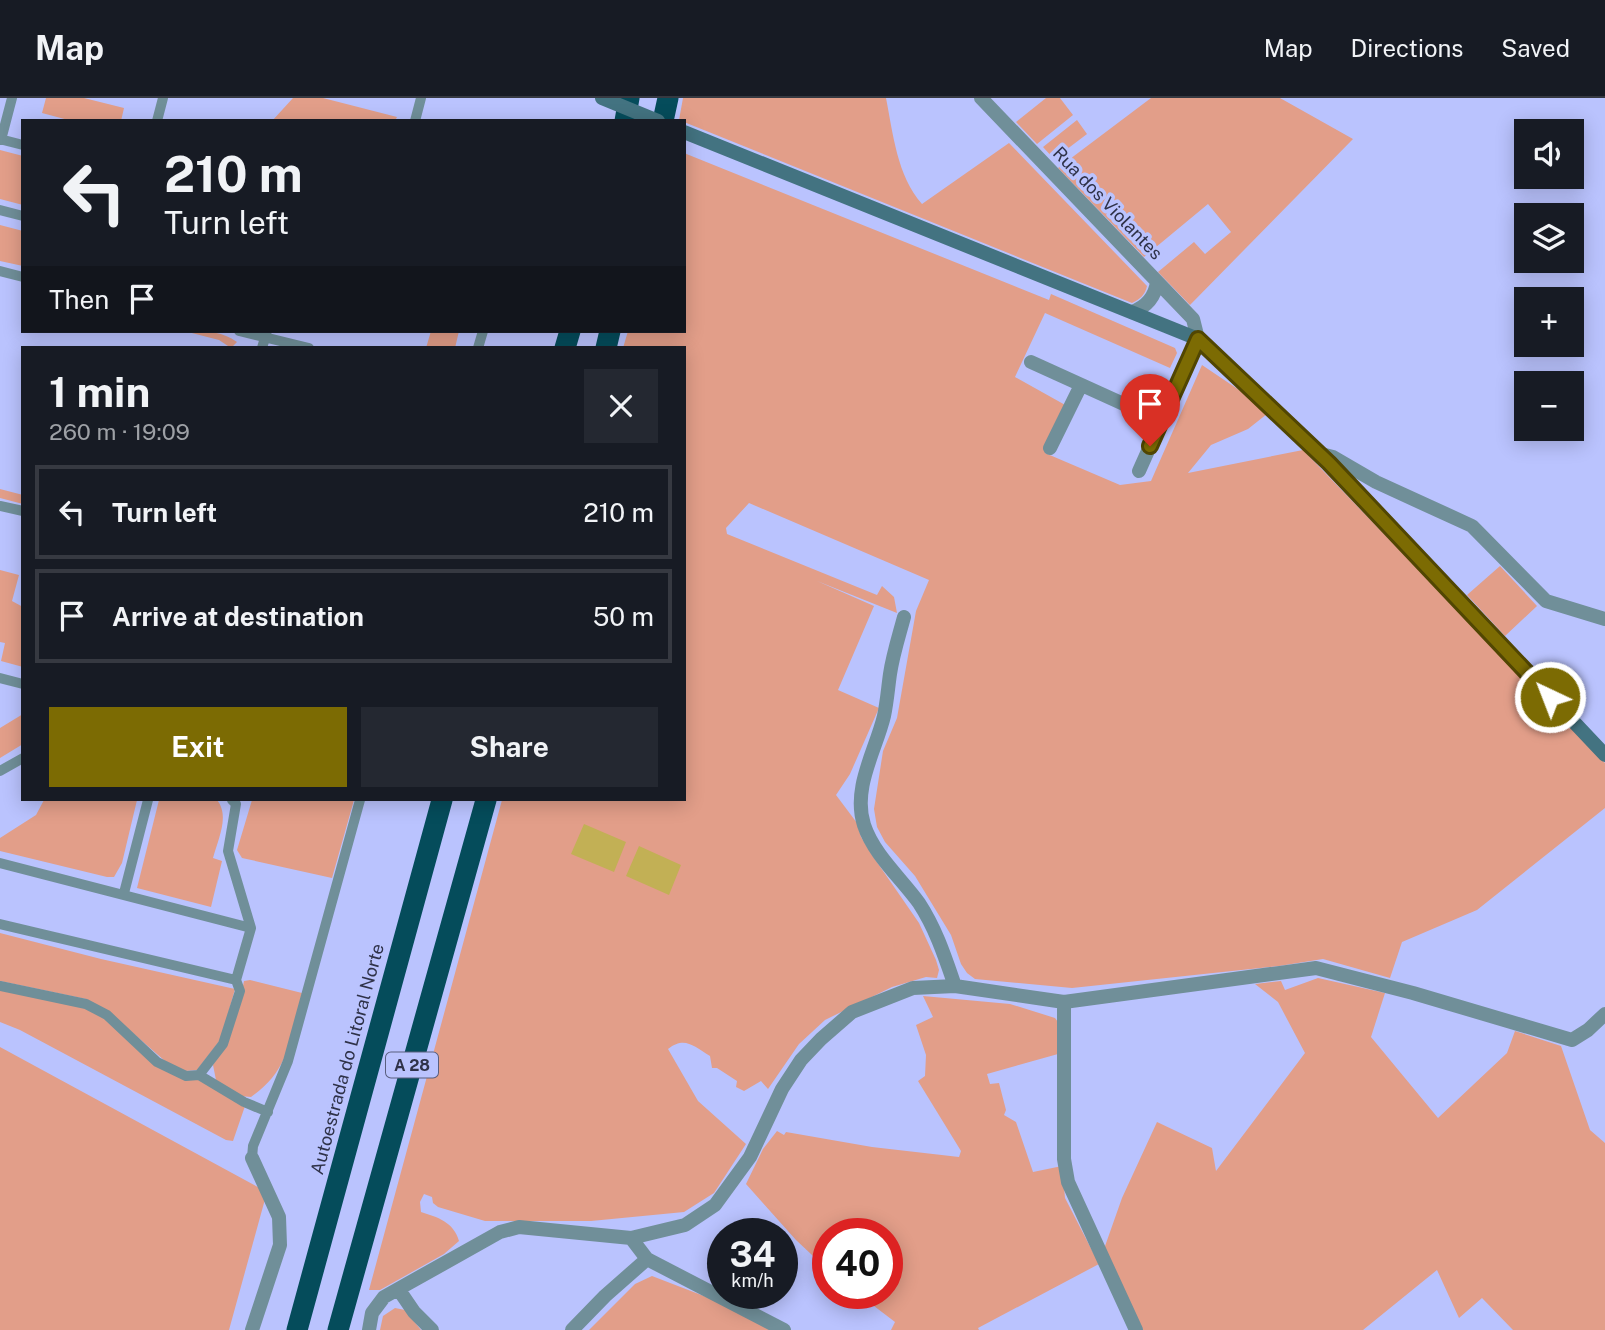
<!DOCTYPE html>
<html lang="en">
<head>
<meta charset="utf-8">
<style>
  :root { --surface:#171b24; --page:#242831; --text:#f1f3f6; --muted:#9ea1a6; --line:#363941; --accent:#7c6b03 }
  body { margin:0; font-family:"Public Sans",sans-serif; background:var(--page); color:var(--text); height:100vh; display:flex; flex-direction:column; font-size:26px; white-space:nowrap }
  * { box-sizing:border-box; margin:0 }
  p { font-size:23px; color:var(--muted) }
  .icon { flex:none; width:38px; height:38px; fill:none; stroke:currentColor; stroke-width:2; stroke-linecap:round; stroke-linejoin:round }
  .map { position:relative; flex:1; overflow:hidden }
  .panel { position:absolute; left:21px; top:248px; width:665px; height:455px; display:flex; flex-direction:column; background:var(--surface); border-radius:0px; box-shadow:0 4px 18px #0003 }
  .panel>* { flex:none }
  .top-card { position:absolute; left:21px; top:21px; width:665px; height:214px; border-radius:0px; box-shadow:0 4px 18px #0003; background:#171b24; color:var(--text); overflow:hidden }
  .buttons { position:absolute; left:1514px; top:21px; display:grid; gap:14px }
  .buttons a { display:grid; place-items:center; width:70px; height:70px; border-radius:0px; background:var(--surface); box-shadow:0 4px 18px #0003; font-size:35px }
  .speed { position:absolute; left:707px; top:1120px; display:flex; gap:14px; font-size:35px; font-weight:700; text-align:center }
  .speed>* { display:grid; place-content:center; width:91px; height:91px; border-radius:50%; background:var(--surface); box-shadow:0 4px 18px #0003; line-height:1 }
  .speed small { font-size:18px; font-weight:400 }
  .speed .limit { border:10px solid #d22; background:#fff; color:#111 }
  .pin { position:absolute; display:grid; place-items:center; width:60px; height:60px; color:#fff; margin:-72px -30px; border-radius:50% 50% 50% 0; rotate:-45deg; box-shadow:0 0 7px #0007 }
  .pin .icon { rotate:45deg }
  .me { position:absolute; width:77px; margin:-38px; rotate:317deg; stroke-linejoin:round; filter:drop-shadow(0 0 5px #0008) }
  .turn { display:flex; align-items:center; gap:24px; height:147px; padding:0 28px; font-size:32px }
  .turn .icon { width:91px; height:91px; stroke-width:2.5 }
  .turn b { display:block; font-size:49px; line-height:60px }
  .then { display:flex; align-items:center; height:66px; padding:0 28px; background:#0003; gap:14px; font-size:26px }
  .round { display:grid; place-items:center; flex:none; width:74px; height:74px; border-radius:0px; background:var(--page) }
  .head { display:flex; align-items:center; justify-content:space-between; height:119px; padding:0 28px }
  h1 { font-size:42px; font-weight:700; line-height:52px }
  .action { display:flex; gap:14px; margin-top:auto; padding:14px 28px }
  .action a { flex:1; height:80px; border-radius:0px; background:var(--accent); color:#fff; font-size:28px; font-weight:700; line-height:80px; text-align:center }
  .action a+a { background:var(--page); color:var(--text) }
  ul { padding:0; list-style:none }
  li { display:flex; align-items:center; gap:21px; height:94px; margin:0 14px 10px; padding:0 14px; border:4px solid var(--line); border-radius:0px }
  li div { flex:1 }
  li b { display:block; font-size:26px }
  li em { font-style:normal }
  header { display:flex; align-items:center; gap:42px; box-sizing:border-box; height:98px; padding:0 35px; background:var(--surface); border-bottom:2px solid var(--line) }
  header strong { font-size:33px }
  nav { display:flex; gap:38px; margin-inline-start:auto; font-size:24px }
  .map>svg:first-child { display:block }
  .green { fill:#e29e89 }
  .water { fill:#c2b055 }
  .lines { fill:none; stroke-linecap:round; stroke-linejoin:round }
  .lane { stroke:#708f99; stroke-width:10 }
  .street { stroke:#708f99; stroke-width:14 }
  .secondary { stroke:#437381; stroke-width:14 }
  .highway { stroke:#054c5b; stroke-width:21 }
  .secondary-bridge { stroke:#437381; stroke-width:14 }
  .route-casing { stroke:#514602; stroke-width:18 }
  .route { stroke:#7c6b03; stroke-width:12 }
  .labels { text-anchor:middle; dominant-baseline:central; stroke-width:7; stroke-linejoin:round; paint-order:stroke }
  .shield { fill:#bac3fe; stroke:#595e7f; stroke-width:2 }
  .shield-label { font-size:16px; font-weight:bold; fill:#2f3249 }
  .street-label { font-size:18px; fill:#2f3249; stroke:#bac3fe }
</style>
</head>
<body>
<header>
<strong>Map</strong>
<nav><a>Map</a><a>Directions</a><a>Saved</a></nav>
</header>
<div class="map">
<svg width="1605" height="1232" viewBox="0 0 1605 1232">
  <rect width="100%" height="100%" fill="#bac3fe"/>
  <path class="green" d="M46 0H84L124 10 121 23H72L42 15Z
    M293 0H323L397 19 395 23H272Z
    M683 0H886C893 35 897 78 922 106L1009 45 1147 188C1145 197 1140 201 1132 205L679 22Z
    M1046 0H1060L1073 17 1037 46 1016 24Z
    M1151 0H1280L1353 41 1190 207 1158 174 1194 144 1205 156 1231 134 1208 106 1144 159 1058 70Z
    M1077 22 1087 36 1054 61 1043 49Z
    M0 52 23 58V107L0 101Z
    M684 55 1049 202 1051 196 1175 250 1177 255 1170 270 1045 215 1015 279 1067 308 1045 355 1120 387 1151 383 1202 267 1248 298 1267 316 1248 331 1211 347 1188 375 1303 352 1605 665V710L1477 812 1402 844 1390 880 1323 861 1279 868 1072 890 975 881 967 875 961 866 951 837 915 778 885 744 877 729 874 711 883 653 897 620 916 513 929 482 749 405 726 430 727 436 877 497 882 488 894 499 897 515 817 483 874 508 838 592 879 610 850 676 836 697 857 725 861 739 872 757 919 825 936 862 939 872 937 880 926 879 892 889 825 922 799 946 768 991 761 983 744 993 736 989 737 983 717 970H712L710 958C693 948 685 938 668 951L698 1003 746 1046 714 1095 684 1114 591 1123H485L438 1109 433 1105 432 1099 424 1096 420 1104 421 1114C437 1119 454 1124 459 1143L444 1156 380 1192H369L502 702H684V250H623L628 233H684Z
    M0 127 23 133V168L0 163Z
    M184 233C204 233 220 232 237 244L231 250 219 242Z
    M431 233H459L455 250H426Z
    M0 391 23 397V406L0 400Z
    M1500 468 1537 508 1505 538 1467 497Z
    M0 472 19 477 12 503 23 509V569L1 563 5 545 0 544Z
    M23 616V646L0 660V630Z
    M44 702H137L122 765 114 779H107L0 753V740L36 717Z
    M159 702H217C230 718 218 741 213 760L222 763 211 809 137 790Z
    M252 702H354L332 780 242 760 237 752Z
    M0 835 101 861 235 891 221 941 197 972 185 973 165 963 111 916 86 901 0 883Z
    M1318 880 1385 895 1371 939 1438 1020 1507 955 1515 933 1561 948 1590 1032 1605 1045V1232H1513L1482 1200 1459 1220 1437 1172 1363 1232H1143L1104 1151 1122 1100 1157 1024 1212 1050 1216 1073 1305 955 1278 904 1255 886 1281 883 1285 892Z
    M250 882 302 895C291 939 290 972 251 999L240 998 216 982 213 967C230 940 238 913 244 883Z
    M0 892 86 909 110 924 154 966 202 982 245 1008 233 1043 226 1042 20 932 0 924Z
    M923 898 1010 906 1055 920 1061 928 1058 956 987 976 990 986 999 985 1006 1012 1004 1017 1016 1024 1033 1074 1062 1068 1065 1100 1099 1166 978 1230 979 1232H891L895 1224 857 1195H887V1136H828V1172L796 1142 746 1086 763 1051 777 1033 784 1037 786 1034 872 1049 959 1059 961 1053 918 983 925 978 926 957 916 927 933 919Z
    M0 949 267 1094 229 1232H0Z
    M652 1178 735 1210 773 1232H589L635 1186Z
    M395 1210 405 1212 421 1232H380L383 1218Z"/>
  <path class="water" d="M584 726 626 744 614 774 571 756Z
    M639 748 681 767 669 797 626 778Z"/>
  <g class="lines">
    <path class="lane" d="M157 23 163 0
      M415 23 421 0
      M0 41 23 47
      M1 42 12 0
      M0 112 23 118
      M0 173 23 179
      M239 233 309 250
      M262 250 267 233
      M478 250 483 233
      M0 408 23 413
      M0 580 23 586
      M0 673 23 660
      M0 765 251 830
      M124 795 148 702
      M0 826 236 882 251 830 228 753 236 706 232 702
      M0 888 86 906 107 917 157 964 186 978 199 977 223 946 240 893 236 882
      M199 977 244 1004 268 1014
      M252 1060 253 1048 288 963 360 702"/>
    <path class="street" d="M981 0 1193 221 1198 241 1139 373
      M1132 214C1146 209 1155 199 1157 184
      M1031 264 1161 323
      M1050 350 1081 287
      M1317 355 1333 359 1376 384 1472 428 1546 503 1605 521
      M904 519C899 538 893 556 890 576 888 590 887 604 884 618 876 652 852 690 864 727 874 757 901 780 919 805 936 831 945 859 955 888
      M1064 904 1316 870 1413 895 1572 942 1588 932 1605 916
      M252 1060 279 1119 280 1147 252 1232
      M399 1192 414 1214 432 1232
      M369 1232 372 1215 384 1199 500 1134 519 1129 631 1140
      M572 1232 605 1198 647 1161
      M784 1232 647 1161 631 1140 685 1127 715 1107 750 1059 782 991 801 962 821 941 852 914 913 890 955 888 1064 904V1061L1068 1084 1136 1232"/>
    <path class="secondary" d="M684 34 1198 241 1329 365 1605 657"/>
    <path class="highway" d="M625 23 629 0
      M663 23 668 0
      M565 250 570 233
      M606 250 610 233
      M297 1232 442 702
      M338 1232 486 702"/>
    <path class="secondary-bridge" d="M602 0 658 23"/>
  </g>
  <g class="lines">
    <defs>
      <path id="route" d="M1150 348 1198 241 1329 365 1550 599"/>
    </defs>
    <use href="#route" class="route-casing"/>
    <use href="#route" class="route"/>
  </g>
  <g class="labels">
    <rect class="shield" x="386" y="954.5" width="52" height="25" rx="5"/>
    <g class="shield-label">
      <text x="412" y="967">A 28</text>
    </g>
    <g class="street-label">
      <text transform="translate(1108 105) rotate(46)">Rua dos Violantes</text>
      <text transform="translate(347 961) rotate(-75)">Autoestrada do Litoral Norte</text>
    </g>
  </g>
</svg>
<div class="buttons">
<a><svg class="icon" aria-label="sound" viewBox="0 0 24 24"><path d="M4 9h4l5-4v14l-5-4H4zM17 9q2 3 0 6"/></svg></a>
<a><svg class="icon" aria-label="layers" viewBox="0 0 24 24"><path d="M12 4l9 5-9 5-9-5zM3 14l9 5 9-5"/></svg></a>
<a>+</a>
<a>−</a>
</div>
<div class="speed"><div>34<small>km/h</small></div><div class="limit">40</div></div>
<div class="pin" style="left:1150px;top:348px;background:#d93025"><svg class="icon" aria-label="arrive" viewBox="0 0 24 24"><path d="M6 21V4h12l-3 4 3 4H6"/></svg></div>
<svg class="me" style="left:1550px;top:599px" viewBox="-20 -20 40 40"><circle r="17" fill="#7c6b03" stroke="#fff" stroke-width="3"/><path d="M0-11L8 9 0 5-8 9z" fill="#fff"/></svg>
<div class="top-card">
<div class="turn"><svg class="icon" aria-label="left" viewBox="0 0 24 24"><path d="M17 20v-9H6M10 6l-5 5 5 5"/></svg><div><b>210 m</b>Turn left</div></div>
<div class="then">Then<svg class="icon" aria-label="arrive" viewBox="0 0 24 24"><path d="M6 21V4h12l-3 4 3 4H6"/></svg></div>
</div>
<section class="panel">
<div class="head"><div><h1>1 min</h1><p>260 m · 19:09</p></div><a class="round"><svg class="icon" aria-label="close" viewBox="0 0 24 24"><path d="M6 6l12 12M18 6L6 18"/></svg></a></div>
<ul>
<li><svg class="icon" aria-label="left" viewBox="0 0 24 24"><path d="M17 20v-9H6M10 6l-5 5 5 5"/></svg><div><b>Turn left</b></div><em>210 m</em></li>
<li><svg class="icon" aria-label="arrive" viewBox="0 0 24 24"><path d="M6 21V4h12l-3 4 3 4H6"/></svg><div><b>Arrive at destination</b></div><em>50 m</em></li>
</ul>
<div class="action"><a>Exit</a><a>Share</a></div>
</section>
</div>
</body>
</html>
